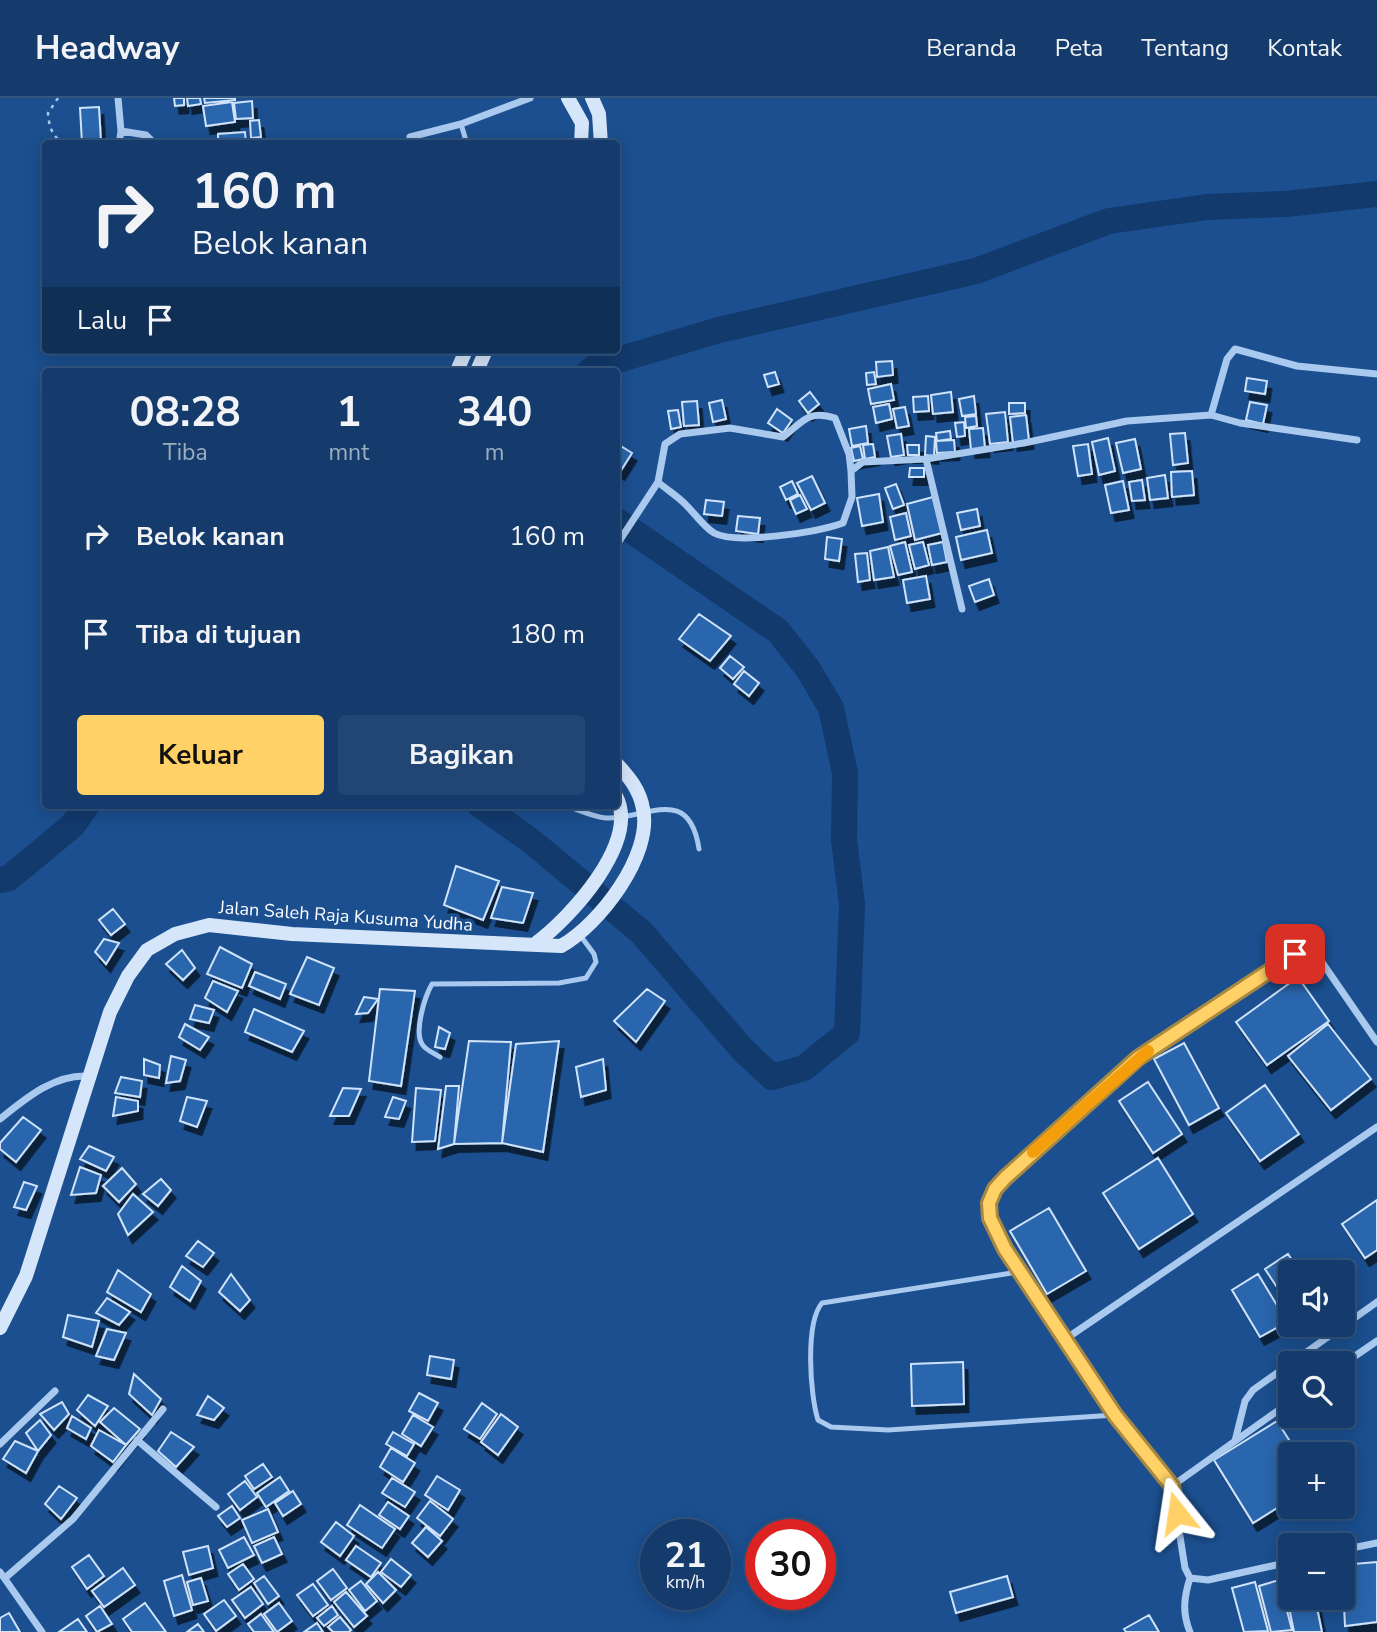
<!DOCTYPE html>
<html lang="id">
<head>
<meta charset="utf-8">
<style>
  :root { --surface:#143b6b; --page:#214673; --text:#f1f3f6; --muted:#9dadc1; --line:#33557e; --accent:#ffd166 }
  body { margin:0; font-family:"Nunito Sans",sans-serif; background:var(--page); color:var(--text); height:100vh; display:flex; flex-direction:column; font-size:26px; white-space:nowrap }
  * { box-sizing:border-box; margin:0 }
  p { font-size:23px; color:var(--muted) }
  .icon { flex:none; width:38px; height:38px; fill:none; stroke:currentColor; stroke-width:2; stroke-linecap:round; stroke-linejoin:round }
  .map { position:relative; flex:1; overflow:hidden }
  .side { position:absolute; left:42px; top:270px; width:578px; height:441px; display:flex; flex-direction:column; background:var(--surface); border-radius:7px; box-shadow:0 4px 18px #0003,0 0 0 2px var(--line) }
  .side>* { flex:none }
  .top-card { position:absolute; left:42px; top:42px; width:578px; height:214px; border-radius:7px; box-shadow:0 4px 18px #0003,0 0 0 2px var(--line); background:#143b6b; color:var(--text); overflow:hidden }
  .buttons { position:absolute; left:1278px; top:1162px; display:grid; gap:14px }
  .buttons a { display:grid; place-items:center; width:77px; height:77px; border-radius:7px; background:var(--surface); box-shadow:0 4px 18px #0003,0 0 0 2px var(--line); font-size:35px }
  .speed { position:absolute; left:640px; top:1421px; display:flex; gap:14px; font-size:35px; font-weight:700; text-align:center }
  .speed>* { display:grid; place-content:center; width:91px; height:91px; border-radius:50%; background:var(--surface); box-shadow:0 4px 18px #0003,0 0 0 2px var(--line); line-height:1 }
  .speed small { font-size:18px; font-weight:400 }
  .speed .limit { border:10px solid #d22; background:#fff; color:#111 }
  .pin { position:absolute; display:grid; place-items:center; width:60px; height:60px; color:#fff; margin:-30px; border-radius:14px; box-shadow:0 4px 10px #0006 }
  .me { position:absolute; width:77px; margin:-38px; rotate:345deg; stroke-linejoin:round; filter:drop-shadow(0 0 5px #0008) }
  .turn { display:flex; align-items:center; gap:24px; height:147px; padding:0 35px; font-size:32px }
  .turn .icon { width:91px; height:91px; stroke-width:2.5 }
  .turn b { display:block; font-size:49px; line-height:60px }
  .then { display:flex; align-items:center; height:66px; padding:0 35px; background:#0003; gap:14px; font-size:26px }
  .eta { display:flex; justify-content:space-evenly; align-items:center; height:119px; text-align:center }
  .eta b { font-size:42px; font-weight:700; line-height:49px }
  .primary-button { display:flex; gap:14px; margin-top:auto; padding:14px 35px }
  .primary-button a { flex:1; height:80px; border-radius:7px; background:var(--accent); color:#111; font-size:28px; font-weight:700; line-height:80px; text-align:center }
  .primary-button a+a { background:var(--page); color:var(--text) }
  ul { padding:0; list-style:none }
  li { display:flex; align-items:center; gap:21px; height:98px; padding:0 35px }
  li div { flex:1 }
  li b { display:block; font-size:26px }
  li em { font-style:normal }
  header { display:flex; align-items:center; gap:42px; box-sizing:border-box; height:98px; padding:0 35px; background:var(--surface); border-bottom:2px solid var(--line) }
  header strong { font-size:33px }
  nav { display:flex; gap:38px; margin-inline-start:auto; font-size:24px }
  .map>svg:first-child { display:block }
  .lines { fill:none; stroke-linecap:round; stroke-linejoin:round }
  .river { stroke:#123a6d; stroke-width:26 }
  .building { fill:#2a66ad; stroke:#cfe3fa; stroke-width:2; filter:url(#shadow) }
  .path { stroke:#a9c9ee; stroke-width:2.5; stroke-dasharray:3.5 5; stroke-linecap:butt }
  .lane { stroke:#a9c9ee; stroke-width:5 }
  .street { stroke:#a9c9ee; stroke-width:7 }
  .secondary { stroke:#d6e6fa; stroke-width:14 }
  .route-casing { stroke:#a68842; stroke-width:18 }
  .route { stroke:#ffd166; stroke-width:12 }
  .slow { stroke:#f59e0b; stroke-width:12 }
  .labels { text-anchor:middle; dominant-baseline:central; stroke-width:7; stroke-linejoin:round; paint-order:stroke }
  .street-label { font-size:18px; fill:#fff; stroke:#1b4f8f }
</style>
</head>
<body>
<header>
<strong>Headway</strong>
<nav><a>Beranda</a><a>Peta</a><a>Tentang</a><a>Kontak</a></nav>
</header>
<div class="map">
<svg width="1377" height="1534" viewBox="0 0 1377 1534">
  <defs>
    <filter id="shadow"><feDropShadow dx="4.5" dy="8" stdDeviation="0" flood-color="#0009"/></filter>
  </defs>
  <rect width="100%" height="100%" fill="#1b4f8f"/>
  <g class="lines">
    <path class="river" d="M590 273 597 268 719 232 976 173 1109 123 1207 109 1286 106 1377 96
      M480 707 531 743 641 834 743 952 772 979 804 970 847 935 852 806 844 742 845 675 831 610 808 571 778 533 616 422
      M0 782 9 780 73 727 87 707"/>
  </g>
  <path class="building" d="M174 0H184V7L175 8Z
    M187 0H200L201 6 188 8Z
    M204 0H235V2L205 5Z
    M252 3 253 20 236 21 234 5Z
    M232 4 235 24 206 28 203 8Z
    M99 9 101 44 82 45 80 10Z
    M259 22 261 39 251 40 250 23Z
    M245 34 246 46H218V36Z
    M892 263 893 277 877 279 876 264Z
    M775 274 779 286 768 289 764 277Z
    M874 274 876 286 867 287 866 275Z
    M1247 280 1267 283 1265 296 1245 293Z
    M891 286 894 302 871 306 868 291Z
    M810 294 819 306 808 315 799 303Z
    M951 294 953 314 933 316 931 297Z
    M928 298 929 313 914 314 913 299Z
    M974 298 976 316 962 318 959 301Z
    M722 302 726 321 713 324 709 305Z
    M697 303 699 327 684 328 682 304Z
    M1250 304 1267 307 1263 326 1246 322Z
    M1009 305H1025V315L1009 316Z
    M889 306 892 321 876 325 873 309Z
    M905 309 909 328 897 330 893 311Z
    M777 311 792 322 783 335 768 325Z
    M678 312 681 329 671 331 668 313Z
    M1005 314 1008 344 990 346 986 316Z
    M1026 317 1029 343 1013 345 1010 319Z
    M976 318 977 328 966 330 965 319Z
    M964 324 965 338 957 339 955 325Z
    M866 328 868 345 852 348 849 331Z
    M983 330 985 351 971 352 969 331Z
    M950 333 951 341 937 343 936 335Z
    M1185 335 1188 365 1173 367 1170 336Z
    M901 336 904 357 891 359 887 338Z
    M926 338 935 339 934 358 925 357Z
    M1108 340 1115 373 1099 377 1092 344Z
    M1135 341 1141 371 1123 375 1116 345Z
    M954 342 955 354 937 355 936 343Z
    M616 345 632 355 620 374 616 371Z
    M873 346 875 359 865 361 863 347Z
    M1088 346 1092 376 1078 378 1073 348Z
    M907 347H919V357H908Z
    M860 348 863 361 854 363 851 350Z
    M910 370H924V379H909Z
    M1192 373 1194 397 1172 399 1171 374Z
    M1165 377 1168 400 1150 402 1147 380Z
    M812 378 825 405 811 412 797 385Z
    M1142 382 1145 402 1132 403 1129 384Z
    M792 383 798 396 786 402 780 389Z
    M1123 383 1129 412 1111 415 1105 387Z
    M896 386 904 407 893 411 885 390Z
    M879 396 883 424 862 428 857 400Z
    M800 397 807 411 796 416 790 402Z
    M933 399 942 435 915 442 907 406Z
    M706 402 724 404 722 418 704 416Z
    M977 411 980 428 961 432 957 415Z
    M906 415 911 438 895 442 890 419Z
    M738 418 760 420 758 436 736 433Z
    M987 432 992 455 961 462 956 439Z
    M827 439 842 441 839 463 825 461Z
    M905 444 912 474 898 477 890 448Z
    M923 444 929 467 915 471 909 447Z
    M943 444 947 464 932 467 928 447Z
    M888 449 894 479 874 482 870 453Z
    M867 455 870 482 858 484 855 456Z
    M926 478 930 501 907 505 903 482Z
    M989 481 994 497 975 504 969 488Z
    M699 516 731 538 710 563 679 541Z
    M730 558 744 569 733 581 720 570Z
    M744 573 759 585 749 598 734 586Z
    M456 768 499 783 483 822 444 807Z
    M502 789 533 795 523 825 491 820Z
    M113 811 125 826 111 837 99 822Z
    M104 841 119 845 106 866 95 854Z
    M220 849 252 866 242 890 207 876Z
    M182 852 195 870 183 882 166 866Z
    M307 859 334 870 319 907 290 896Z
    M255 874 286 886 280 901 249 888Z
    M1298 879 1329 923 1267 967 1236 924Z
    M213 883 238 893 227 914 205 900Z
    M380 891 415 893 401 988 369 983Z
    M647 891 665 903 636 944 614 923Z
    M364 899 378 901 368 915 356 916Z
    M195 907 214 912 209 925 190 921Z
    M254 911 304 933 292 954 245 934Z
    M185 926 209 939 200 952 179 939Z
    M1328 926 1371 981 1331 1012 1288 958Z
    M439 929 450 935 445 951 435 949Z
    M469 943 511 944 502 1045 454 1046Z
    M559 943 543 1054 502 1045 516 946Z
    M1184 945 1219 1010 1189 1027 1154 961Z
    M171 958 186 962 180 983 166 985Z
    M144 961 160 967 159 980 144 977Z
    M603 961 606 992 581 999 576 969Z
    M121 979 142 983 140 999 115 995Z
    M1148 984 1182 1036 1153 1055 1119 1003Z
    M1265 987 1299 1036 1260 1063 1226 1015Z
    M446 988H459L454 1046 438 1051Z
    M343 990 361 991 349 1018H330Z
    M416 990 441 992 435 1043 412 1044Z
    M116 999 138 1003V1013L113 1018Z
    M187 999 207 1003 197 1029 180 1023Z
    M393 999 406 1003 399 1021 385 1019Z
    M23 1019 41 1032 16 1064 0 1051V1045Z
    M89 1048 114 1059 106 1073 80 1061Z
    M1158 1060 1193 1116 1139 1151 1103 1095Z
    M80 1069 101 1077 96 1095 71 1097Z
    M122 1070 136 1086 119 1104 103 1088Z
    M161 1081 171 1092 158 1108 143 1096Z
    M24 1084 37 1088 26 1112 14 1109Z
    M133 1096 153 1114 128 1137 118 1116Z
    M1377 1102V1152L1365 1160 1342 1126Z
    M1049 1110 1086 1173 1047 1196 1010 1133Z
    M198 1143 214 1155 203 1169 186 1158Z
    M1288 1156 1300 1174H1290V1209L1265 1171Z
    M182 1168 201 1183 190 1203 170 1189Z
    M118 1172 151 1196 141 1214 107 1194Z
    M231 1176 250 1202 240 1213 219 1194Z
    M1258 1176 1287 1224 1260 1239 1232 1192Z
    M107 1200 130 1214 119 1227 96 1215Z
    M68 1217 99 1223 92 1249 63 1239Z
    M107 1231 126 1235 114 1262 96 1258Z
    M430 1258 454 1262 451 1281 427 1277Z
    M963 1264 964 1306 912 1308 911 1266Z
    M134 1276 161 1301 152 1317 129 1296Z
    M419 1295 438 1305 428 1323 409 1313Z
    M88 1297 108 1308 95 1328 77 1312Z
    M208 1298 224 1310 214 1322 197 1317Z
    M62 1304 69 1316 54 1332 40 1316Z
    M482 1305 497 1316 480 1341 464 1331Z
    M114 1310 140 1331 126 1347 100 1324Z
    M501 1316 518 1329 498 1357 481 1344Z
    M413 1317 433 1329 421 1348 402 1336Z
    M72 1318 91 1330 86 1341 67 1330Z
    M40 1322 51 1337 38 1353 26 1335Z
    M1277 1323 1298 1356H1290V1402L1253 1425 1214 1362Z
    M99 1332 126 1347 113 1364 91 1348Z
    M171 1334 194 1349 176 1369 158 1353Z
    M393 1334 414 1346 407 1358 386 1346Z
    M15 1343 38 1353 26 1375 3 1361Z
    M391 1350 415 1365 403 1384 380 1369Z
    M263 1366 272 1379 254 1391 245 1378Z
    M437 1378 460 1392 448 1412 425 1397Z
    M280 1379 289 1393 266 1409 257 1395Z
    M392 1380 415 1394 405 1409 382 1395Z
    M245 1383 257 1399 240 1412 228 1396Z
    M59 1388 77 1400 61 1421 45 1406Z
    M293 1393 301 1406 283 1418 275 1405Z
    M430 1403 453 1421 440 1438 417 1420Z
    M388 1404 409 1418 400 1431 379 1417Z
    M360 1407 395 1431 382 1450 347 1427Z
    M232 1408 240 1420 227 1429 218 1418Z
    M268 1411 278 1434 252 1445 242 1422Z
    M336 1424 354 1438 340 1458 321 1444Z
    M426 1429 442 1443 428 1459 412 1445Z
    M244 1439 254 1457 228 1470 219 1452Z
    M274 1439 282 1456 262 1465 254 1448Z
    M208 1448 213 1470 189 1477 183 1454Z
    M356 1448 381 1465 371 1479 346 1462Z
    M89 1457 104 1478 87 1491 72 1469Z
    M391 1461 411 1477 401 1489 381 1474Z
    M1377 1464V1524L1345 1528 1342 1467Z
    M243 1466 254 1481 239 1492 228 1476Z
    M123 1470 135 1487 104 1509 92 1493Z
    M333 1471 347 1490 331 1502 317 1483Z
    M378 1474 396 1492 383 1505 366 1486Z
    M182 1477 192 1512 174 1518 164 1483Z
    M264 1478 279 1498 268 1506 254 1485Z
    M1007 1478 1013 1499 956 1515 950 1494Z
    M201 1480 208 1503 193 1507 187 1484Z
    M1279 1482 1292 1532 1271 1534 1259 1488Z
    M361 1483 377 1503 365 1513 349 1492Z
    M1290 1483V1500H1315L1322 1534H1294L1284 1484Z
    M1255 1484 1268 1533 1244 1534 1232 1490Z
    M313 1486 328 1507 313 1518 297 1497Z
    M251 1489 263 1506 245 1520 232 1502Z
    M346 1494 367 1518 354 1529 334 1504Z
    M224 1502 236 1518 216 1533 204 1516Z
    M145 1505 166 1534H132L123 1521Z
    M279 1505 292 1523 277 1534 264 1516Z
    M100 1508 112 1526 97 1534 86 1518Z
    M332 1508 338 1517 324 1528 317 1520Z
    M9 1515 20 1534H0V1520Z
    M261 1516 274 1534H254L248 1526Z
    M1149 1517 1159 1534H1126L1124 1531Z
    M340 1519 351 1532 349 1534H333L328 1529Z
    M78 1521 87 1534H59Z
    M317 1525 323 1534H304Z
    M198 1526 204 1534H187Z"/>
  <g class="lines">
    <path class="path" d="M58 0 48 15C49 29 52 38 64 46"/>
    <path class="lane" d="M461 26 467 46
      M564 707C577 711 593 719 606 720 645 722 689 685 699 751
      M440 959C434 955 425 952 422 946 414 933 425 898 432 886L559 885 586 880 596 864 594 856 580 837
      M1018 1174 822 1205C805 1225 810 1297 818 1322L831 1329 888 1332 1115 1317"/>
    <path class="street" d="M118 0 121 33 119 46
      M121 33 146 37 155 46
      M410 39 461 26 530 0
      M1211 317 1227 261 1235 251 1297 268 1377 276
      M926 361 962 511
      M658 384 665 346 680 336 730 330 783 339C802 325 807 311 835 320L849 356 851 373
      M616 448 658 384C667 392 679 399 687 408 696 417 704 429 714 435 736 447 818 434 843 425L852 399 851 373 863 364 926 361 1024 345 1127 323 1211 317 1240 325 1357 342
      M0 1021C25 1001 54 976 88 978
      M1067 1240 1377 1029
      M1342 1267 1377 1243
      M137 1342 216 1409
      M1235 1343 1245 1303 1253 1292 1377 1204
      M0 1346 55 1293
      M1172 1388 1290 1304
      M1342 1452 1377 1445
      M1290 1464 1208 1482 1190 1480 1185 1470 1172 1388 1115 1317 1067 1240 1018 1174 990 1120 989 1105 995 1091 1005 1080 1138 960 1295 856 1308 852 1317 857 1377 944
      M0 1474 42 1534
      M5 1480 73 1421 163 1311
      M1190 1480C1184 1499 1182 1515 1190 1534"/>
    <path class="secondary" d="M568 0 582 25 581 46
      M592 0 599 16 601 46
      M457 273 466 252
      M477 273 486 252
      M536 845C571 819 640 744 616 698
      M0 1230 26 1178 110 914 128 878 147 852 175 836 209 827 292 836 561 848C599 827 653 757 643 711 640 692 629 679 616 665"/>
  </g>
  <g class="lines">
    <defs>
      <path id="route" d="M1177 1415 1172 1388 1115 1317 1005 1151 990 1120 989 1105 995 1091 1005 1080 1138 960 1295 856"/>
    </defs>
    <use href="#route" class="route-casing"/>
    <use href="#route" class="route"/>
    <path class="slow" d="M1033 1054 1148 953"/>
  </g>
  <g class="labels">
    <g class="street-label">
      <text transform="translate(346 818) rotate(4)">Jalan Saleh Raja Kusuma Yudha</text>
    </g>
  </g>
</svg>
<div class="buttons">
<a><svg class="icon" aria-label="sound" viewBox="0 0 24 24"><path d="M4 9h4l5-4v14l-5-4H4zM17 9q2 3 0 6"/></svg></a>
<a><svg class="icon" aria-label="search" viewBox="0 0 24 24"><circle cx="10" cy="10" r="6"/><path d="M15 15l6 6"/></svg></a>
<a>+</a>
<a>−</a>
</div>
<div class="speed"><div>21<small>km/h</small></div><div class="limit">30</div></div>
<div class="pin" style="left:1295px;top:856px;background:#d93025"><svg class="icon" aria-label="arrive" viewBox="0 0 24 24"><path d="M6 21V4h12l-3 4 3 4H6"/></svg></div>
<svg class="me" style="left:1177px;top:1415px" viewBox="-20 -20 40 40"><path d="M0-17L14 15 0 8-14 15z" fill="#ffd166" stroke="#fff" stroke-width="4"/></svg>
<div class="top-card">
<div class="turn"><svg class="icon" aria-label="right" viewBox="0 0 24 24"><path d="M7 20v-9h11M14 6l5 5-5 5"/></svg><div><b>160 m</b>Belok kanan</div></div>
<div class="then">Lalu<svg class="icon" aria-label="arrive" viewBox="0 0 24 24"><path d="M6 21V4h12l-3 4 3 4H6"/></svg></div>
</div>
<section class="side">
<div class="eta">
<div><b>08:28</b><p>Tiba</p></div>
<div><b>1</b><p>mnt</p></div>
<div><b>340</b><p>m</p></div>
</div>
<ul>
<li><svg class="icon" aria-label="right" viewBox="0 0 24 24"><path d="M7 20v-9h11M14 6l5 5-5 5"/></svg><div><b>Belok kanan</b></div><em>160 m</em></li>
<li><svg class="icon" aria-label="arrive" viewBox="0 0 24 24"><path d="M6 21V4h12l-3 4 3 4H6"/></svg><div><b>Tiba di tujuan</b></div><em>180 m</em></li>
</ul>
<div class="primary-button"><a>Keluar</a><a>Bagikan</a></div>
</section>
</div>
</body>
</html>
